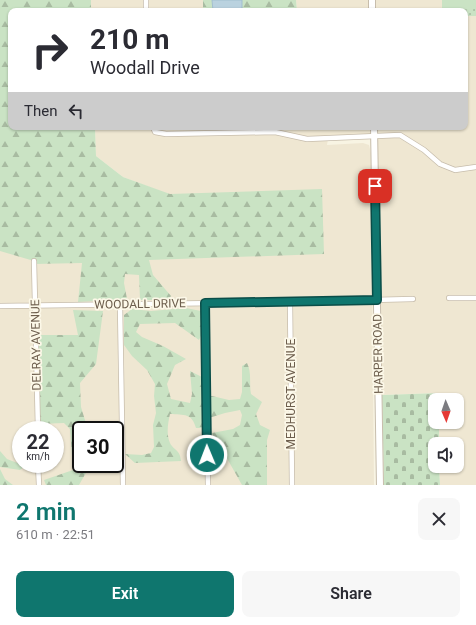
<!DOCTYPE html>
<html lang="en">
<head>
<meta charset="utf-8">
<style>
  :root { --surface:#fff; --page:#f7f7f7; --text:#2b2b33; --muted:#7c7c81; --accent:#0f766e }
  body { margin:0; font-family:Roboto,sans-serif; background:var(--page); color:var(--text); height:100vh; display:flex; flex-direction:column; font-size:15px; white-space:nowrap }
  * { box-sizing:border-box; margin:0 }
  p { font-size:13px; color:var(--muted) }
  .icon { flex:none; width:22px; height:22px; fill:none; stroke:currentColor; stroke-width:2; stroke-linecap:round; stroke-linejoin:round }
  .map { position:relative; height:485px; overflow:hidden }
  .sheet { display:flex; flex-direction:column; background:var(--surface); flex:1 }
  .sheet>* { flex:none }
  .top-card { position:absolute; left:8px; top:8px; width:460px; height:122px; border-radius:8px; box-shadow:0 1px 3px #0004; background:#fff; color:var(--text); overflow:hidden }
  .needle { width:26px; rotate:178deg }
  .buttons { position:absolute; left:428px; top:393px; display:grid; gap:8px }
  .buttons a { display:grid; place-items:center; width:36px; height:36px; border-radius:8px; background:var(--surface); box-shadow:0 1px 3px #0004; font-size:20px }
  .speed { position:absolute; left:12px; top:421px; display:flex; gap:8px; font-size:20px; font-weight:700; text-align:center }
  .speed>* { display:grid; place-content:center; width:52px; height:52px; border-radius:50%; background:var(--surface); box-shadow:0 1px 3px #0004; line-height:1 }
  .speed small { font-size:10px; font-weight:400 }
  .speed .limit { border:2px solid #111; border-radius:6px; background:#fff; color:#111 }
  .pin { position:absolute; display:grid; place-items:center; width:34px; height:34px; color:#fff; margin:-17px; border-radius:8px; box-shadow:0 2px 6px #0006 }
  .me { position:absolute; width:44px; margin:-22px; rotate:359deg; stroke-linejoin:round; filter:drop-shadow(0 0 3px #0008) }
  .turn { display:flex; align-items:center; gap:14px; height:84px; padding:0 16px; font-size:18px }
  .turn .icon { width:52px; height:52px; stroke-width:2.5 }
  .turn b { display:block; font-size:28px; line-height:34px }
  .then { display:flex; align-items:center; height:38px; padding:0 16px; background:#0003; gap:8px; font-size:15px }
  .round { display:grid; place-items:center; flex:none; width:42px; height:42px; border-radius:8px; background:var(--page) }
  .summary { display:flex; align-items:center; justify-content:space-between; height:68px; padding:0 16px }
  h1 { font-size:24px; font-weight:600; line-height:30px; color:var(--accent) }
  .cta { display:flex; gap:8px; margin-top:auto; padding:8px 16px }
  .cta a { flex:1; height:46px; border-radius:8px; background:var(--accent); color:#fff; font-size:16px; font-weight:600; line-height:46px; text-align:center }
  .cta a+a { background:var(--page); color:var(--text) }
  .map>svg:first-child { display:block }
  .residential { fill:#efe7d2; fill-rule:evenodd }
  .grass { fill:#cae3c4 }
  .forest { fill:url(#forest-firs) }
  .cemetery { fill:url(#cemetery-stones) }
  .park { fill:url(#park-dots) }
  .water { fill:#bad2df; stroke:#a2bfcf }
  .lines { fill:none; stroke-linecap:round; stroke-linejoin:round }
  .minor-casing { stroke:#c7bdac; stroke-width:6 }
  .tertiary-casing { stroke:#c7bdac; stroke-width:8 }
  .minor { stroke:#fff; stroke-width:4.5 }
  .tertiary { stroke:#fff; stroke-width:6 }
  .route-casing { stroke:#0a4d48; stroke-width:10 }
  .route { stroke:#0f766e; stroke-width:7 }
  .labels { text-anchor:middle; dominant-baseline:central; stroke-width:3.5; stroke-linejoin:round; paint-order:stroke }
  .street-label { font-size:12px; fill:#6d5e4d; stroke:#fcf8e8 }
</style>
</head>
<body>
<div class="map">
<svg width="476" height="485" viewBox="0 0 476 485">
  <defs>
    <pattern id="forest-firs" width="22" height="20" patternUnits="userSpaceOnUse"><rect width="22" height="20" fill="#cae3c4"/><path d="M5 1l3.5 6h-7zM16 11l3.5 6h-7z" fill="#a8bba1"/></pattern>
    <pattern id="cemetery-stones" width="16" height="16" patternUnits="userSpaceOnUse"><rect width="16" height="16" fill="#cae3c4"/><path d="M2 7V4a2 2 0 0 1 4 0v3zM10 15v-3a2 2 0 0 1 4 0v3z" fill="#a8bba1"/></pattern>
    <pattern id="park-dots" width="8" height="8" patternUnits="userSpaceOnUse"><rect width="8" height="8" fill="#cae3c4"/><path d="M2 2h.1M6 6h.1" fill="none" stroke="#a8bba1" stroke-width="1.8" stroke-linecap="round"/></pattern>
  </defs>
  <rect width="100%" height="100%" fill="#f8f4e3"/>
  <path class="residential" d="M0 0 11 11V127L81 196 168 194 123 177 96 156 95 127H465V11H373V0H465L466 16H476V485H440L439 466H457V444H439V422H457V400H439L438 393 378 395 374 137 328 139 327 145 363 143 369 145 371 153 374 485H0ZM21 430H55V464H21ZM81 430H115V464H81Z
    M91 0H203V11H91Z
    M296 0H372V11H297Z"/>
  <path class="grass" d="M442 0H476V16H465V11H442Z"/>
  <path class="forest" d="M0 0H91V11H11V127H95L96 156 123 177 170 194 322 189 324 254 149 260 153 275 171 296 168 300H140L139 275 125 274 124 283 127 299 78 302 82 263 35 264 34 261 0 251Z
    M203 0H212L213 11H203Z
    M242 0H296L297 11H242Z
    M186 308 201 311 203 331 199 340 175 323 140 324 136 332 142 337 163 346 186 359 175 365 167 384 171 399 190 403 192 394 190 371 202 377 204 428H196C192 413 184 415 170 414 168 423 166 434 170 443 174 451 180 449 181 461L135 463 125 454 142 455 151 453 154 447 153 425 156 413 154 396 155 384 147 370 132 356 124 345V315L132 309 151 311Z
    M73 310 103 311 96 364 80 383 81 407 88 430H81V464H91L79 485H46L44 480 73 470 70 429 64 423 38 424 36 335H78Z
    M247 363C252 373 249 383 251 394L262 402 256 414 260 425 270 430 267 440V485H242L224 453 214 440 212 433 233 429 240 425 242 415 240 410 225 413 209 418 207 396H212L229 400 240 399 242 392V366Z
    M0 451 7 459 25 466 20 470 0 467Z
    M0 469 5 479 13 485H0Z"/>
  <path class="cemetery" d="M439 393V400H435V422H439V444H435V466H439L440 485H384L382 395Z"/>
  <path class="park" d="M476 9V16H465V11H413Z"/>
  <path class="water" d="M212 0H242V11H213Z"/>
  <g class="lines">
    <defs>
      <path id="minor" d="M146 0V11
        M153 127 155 132 166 134 275 132 307 139 400 135 424 150 440 164 455 170 476 167
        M34 261 38 430
        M449 298H476
        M290 302 292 485
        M205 303 208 485
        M120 305 123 485
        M0 306 290 302 413 299
        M38 464 39 485"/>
      <path id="tertiary" d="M372 0V11
        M374 127 380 485"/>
    </defs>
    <use href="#minor" class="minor-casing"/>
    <use href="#tertiary" class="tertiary-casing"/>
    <use href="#minor" class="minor"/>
    <use href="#tertiary" class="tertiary"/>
  </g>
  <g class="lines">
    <defs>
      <path id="route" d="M207 455 205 303 377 300 375 186"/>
    </defs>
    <use href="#route" class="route-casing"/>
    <use href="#route" class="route"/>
  </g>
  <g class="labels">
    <g class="street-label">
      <text transform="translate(140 304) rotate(-1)">WOODALL DRIVE</text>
      <text transform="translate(36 345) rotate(-91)">DELRAY AVENUE</text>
      <text transform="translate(378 354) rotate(-91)">HARPER ROAD</text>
      <text transform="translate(291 394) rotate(-90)">MEDHURST AVENUE</text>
    </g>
  </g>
</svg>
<div class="buttons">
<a><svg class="needle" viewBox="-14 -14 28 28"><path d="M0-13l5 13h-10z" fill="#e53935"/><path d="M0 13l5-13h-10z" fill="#7c7c81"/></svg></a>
<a><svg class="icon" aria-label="sound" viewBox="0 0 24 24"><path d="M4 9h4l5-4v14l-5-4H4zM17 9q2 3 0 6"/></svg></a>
</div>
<div class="speed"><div>22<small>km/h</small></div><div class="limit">30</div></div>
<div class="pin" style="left:375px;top:186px;background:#d93025"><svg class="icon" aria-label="arrive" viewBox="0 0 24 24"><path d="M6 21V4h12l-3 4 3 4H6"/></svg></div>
<svg class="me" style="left:207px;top:455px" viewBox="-20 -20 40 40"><circle r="17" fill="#0f766e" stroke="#fff" stroke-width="3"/><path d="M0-11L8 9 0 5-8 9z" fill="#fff"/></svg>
<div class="top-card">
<div class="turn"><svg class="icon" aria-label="right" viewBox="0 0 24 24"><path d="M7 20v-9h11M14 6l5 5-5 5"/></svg><div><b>210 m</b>Woodall Drive</div></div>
<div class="then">Then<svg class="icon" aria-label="left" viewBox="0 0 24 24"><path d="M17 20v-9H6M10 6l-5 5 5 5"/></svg></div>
</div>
</div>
<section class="sheet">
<div class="summary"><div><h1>2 min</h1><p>610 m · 22:51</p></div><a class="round"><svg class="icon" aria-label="close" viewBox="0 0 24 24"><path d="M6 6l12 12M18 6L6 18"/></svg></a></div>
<div class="cta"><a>Exit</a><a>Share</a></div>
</section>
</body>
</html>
